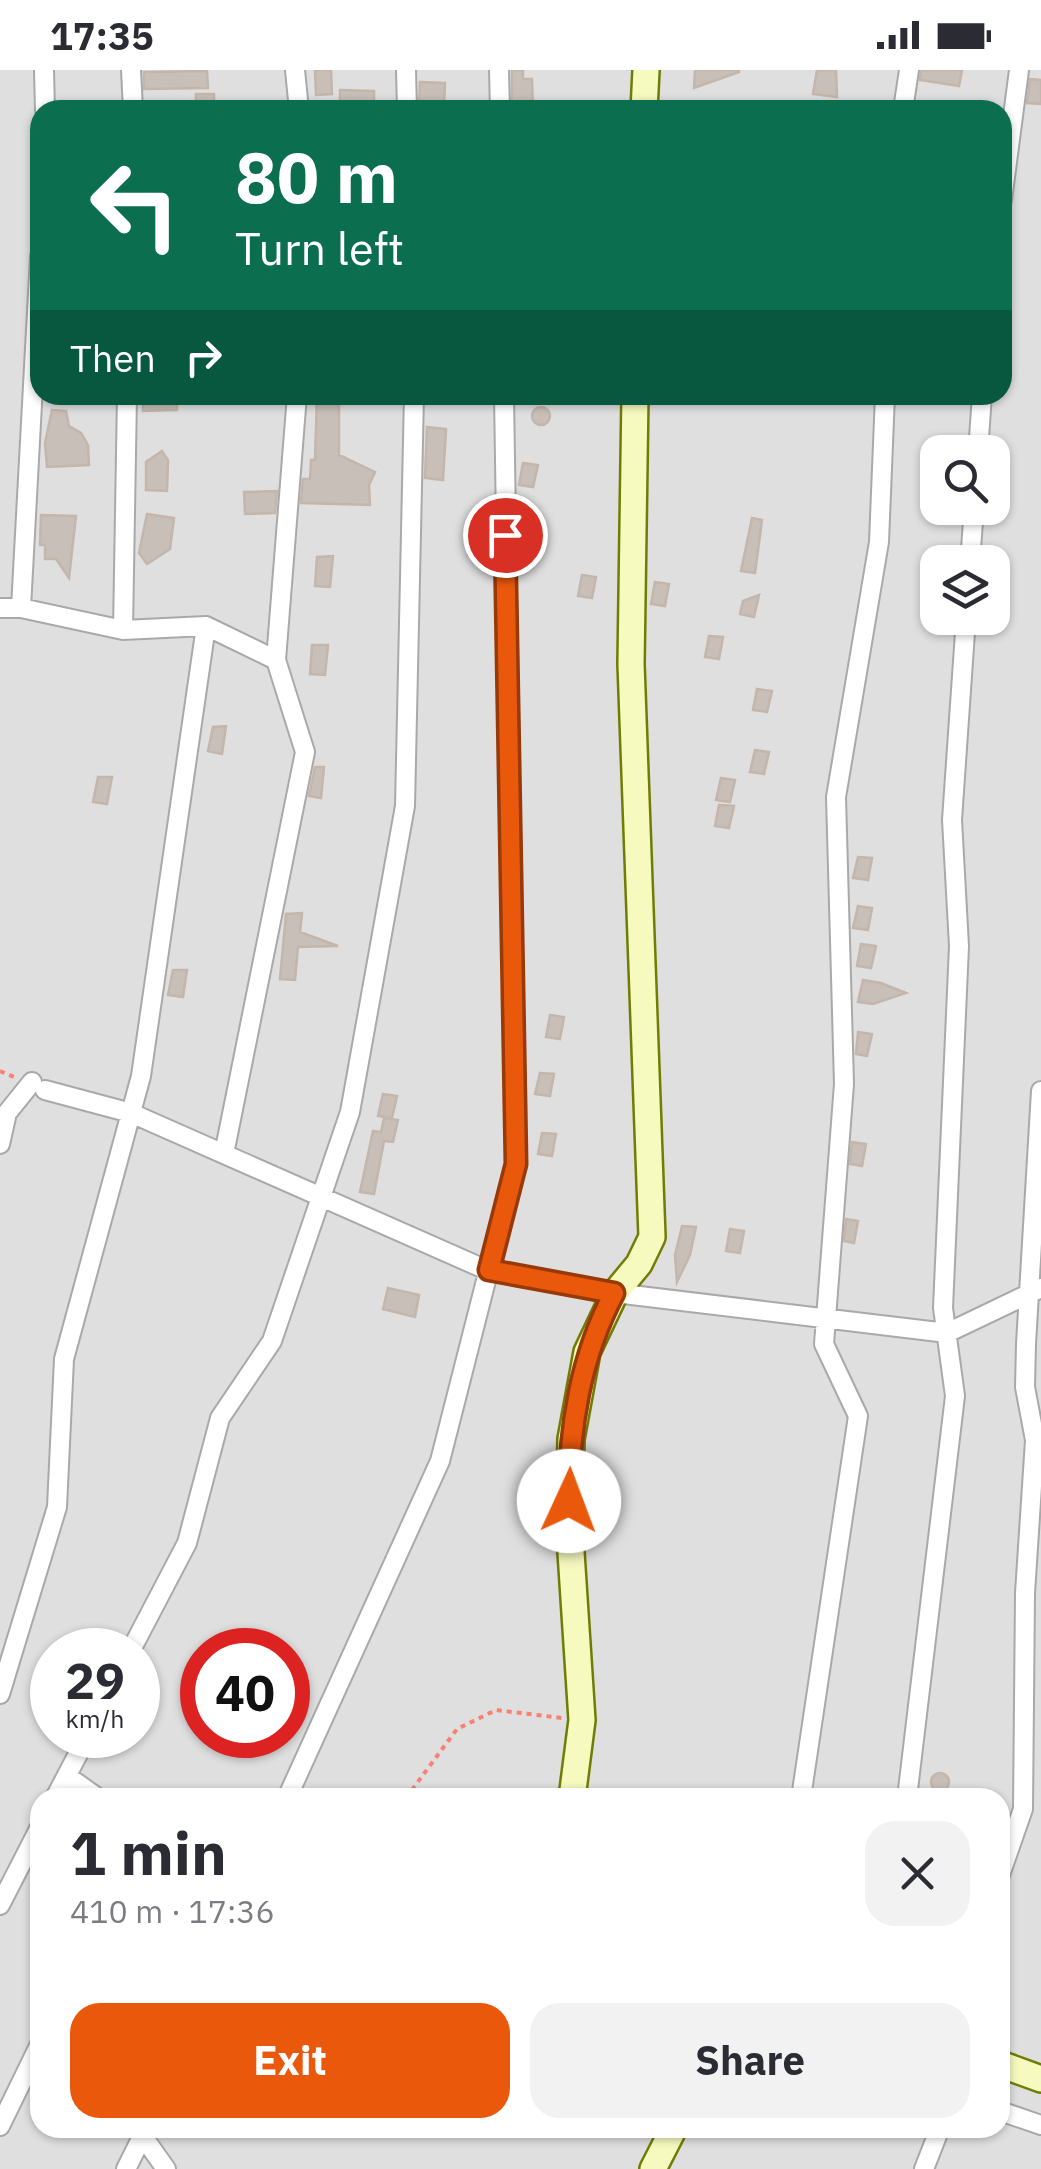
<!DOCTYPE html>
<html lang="en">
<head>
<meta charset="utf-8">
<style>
  :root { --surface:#fff; --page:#f2f2f3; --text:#2b2b33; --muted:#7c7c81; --accent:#ea580c }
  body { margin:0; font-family:"IBM Plex Sans",sans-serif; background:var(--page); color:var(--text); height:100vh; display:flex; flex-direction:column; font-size:38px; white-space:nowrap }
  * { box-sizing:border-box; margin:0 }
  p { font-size:32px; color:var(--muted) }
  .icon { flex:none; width:55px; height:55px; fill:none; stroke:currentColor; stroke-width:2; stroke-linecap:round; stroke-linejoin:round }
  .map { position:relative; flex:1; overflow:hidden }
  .sheet { position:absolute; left:30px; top:1718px; width:980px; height:350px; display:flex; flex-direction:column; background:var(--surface); border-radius:30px; box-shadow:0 2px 8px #0004 }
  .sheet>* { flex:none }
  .banner { position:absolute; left:30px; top:30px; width:982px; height:305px; border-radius:30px; box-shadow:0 2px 8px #0004; background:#0b6e4f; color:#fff; overflow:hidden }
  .buttons { position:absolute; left:920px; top:365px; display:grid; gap:20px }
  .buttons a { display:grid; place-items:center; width:90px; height:90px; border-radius:20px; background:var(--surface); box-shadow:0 2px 8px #0004; font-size:50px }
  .speed { position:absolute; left:30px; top:1558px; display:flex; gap:20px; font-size:50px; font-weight:700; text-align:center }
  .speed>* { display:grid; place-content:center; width:130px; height:130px; border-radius:50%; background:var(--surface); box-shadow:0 2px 8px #0004; line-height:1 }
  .speed small { font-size:25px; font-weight:400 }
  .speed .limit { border:15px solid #d22; background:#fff; color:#111 }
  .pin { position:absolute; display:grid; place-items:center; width:85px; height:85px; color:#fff; margin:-42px; border:5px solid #fff; border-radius:50%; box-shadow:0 2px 10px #0007 }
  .me { position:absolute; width:110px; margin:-55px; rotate:2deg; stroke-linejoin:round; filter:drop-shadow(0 0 8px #0008) }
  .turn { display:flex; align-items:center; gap:35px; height:210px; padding:0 40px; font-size:45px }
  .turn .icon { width:130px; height:130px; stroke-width:2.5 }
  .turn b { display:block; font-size:70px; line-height:85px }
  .then { display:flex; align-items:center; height:95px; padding:0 40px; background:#0003; gap:20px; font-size:38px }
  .round { display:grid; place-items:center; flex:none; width:105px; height:105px; border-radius:30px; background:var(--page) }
  .head { display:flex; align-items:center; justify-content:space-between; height:170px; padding:0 40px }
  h1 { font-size:60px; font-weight:700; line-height:75px }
  .action { display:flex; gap:20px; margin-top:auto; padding:20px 40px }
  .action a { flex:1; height:115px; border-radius:30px; background:var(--accent); color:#fff; font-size:40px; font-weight:700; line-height:115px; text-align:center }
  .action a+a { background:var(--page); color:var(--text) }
  .status { display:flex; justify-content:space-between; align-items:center; height:70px; padding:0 50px; background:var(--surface); direction:ltr }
  .status svg { height:28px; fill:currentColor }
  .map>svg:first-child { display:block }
  .residential { fill:#e0dfdf; fill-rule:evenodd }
  .building { fill:#c7bfb8; stroke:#c4b6ab; stroke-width:2.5 }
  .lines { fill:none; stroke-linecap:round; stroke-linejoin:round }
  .street-casing { stroke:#a9a9a9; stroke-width:22 }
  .secondary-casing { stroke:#707d05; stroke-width:30 }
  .path { stroke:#fa8072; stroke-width:4; stroke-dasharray:5 5; stroke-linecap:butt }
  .street { stroke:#fff; stroke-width:18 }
  .secondary { stroke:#f7fabf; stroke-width:25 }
  .route-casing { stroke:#983908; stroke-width:25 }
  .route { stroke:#ea580c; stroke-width:18 }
</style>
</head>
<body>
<div class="status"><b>17:35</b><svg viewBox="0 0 49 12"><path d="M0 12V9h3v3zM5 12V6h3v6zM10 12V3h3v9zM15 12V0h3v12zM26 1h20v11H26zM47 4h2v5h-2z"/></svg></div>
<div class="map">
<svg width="1041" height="2099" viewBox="0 0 1041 2099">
  <rect width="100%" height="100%" fill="#f2efe9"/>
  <path class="residential" d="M0 0H1041V2099H0ZM40 40H1002V325H40ZM938 382H992V438H938ZM938 492H992V548H938ZM52 1580H138V1665H52ZM202 1580H288V1665H202ZM40 1728H1000V2058H40Z"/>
  <path class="building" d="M315 0H331L332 24 316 25Z
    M512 0H523V9H532L533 38 512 39Z
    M695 0H739V2L694 18Z
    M817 0H836L837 27 813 24Z
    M921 0H962L959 16 920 10Z
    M207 1 208 18 144 19V2Z
    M1030 9 1041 10V34L1027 33Z
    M420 12 445 13 444 38 419 37Z
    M340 20 374 21V40H340Z
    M196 24H214V40H196Z
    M143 325H177V340L143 341Z
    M317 325H339V385L375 402 369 415 370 435 301 433 303 409H310L311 390H315Z
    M532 346a9 9 0 1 1 18 0a9 9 0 1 1-18 0Z
    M52 340 66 341 69 356 81 363 88 375 89 395 47 397 45 373Z
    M427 357 446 359 443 410 425 408Z
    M162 381 168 390 167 421 146 420V392Z
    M523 393 538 395 533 417 519 415Z
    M277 421 275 443 245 444 244 422Z
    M147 444 174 448 170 479 147 494 139 483Z
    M41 445 76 446 69 508 56 489H45V475H40Z
    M752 448 762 450 755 503 741 501Z
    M333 486 330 517 315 516 317 487Z
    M582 505 596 507 592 528 578 526Z
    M655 512 669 514 665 536 651 534Z
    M759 525 754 547 740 544 743 531Z
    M709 566 723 567 719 589 705 587Z
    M312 575H328L325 605 310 604Z
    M757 619 772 621 767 642 753 640Z
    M226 656 222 684 208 681 213 657Z
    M755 680 769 682 764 704 750 702Z
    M315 697H324L321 728 309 726Z
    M98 707H112L107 734 93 732Z
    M721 708 735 710 730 732 716 730Z
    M719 735 734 736 729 758 715 756Z
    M858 787 872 788 868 810 853 808Z
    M858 836 872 838 868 860 853 858Z
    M302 843 300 862 338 876 298 877 295 910 280 909 286 844Z
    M861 874 876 876 871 898 857 896Z
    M173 900H187L183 927 168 925Z
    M863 910 881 913 906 923 873 934 858 932Z
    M550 945 564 947 560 969 546 967Z
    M858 962 872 964 867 986 856 984Z
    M540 1003 554 1004 550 1026 535 1024Z
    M383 1024 397 1026 392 1048 378 1046Z
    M384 1048 398 1050 393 1072 384 1071 374 1124 360 1122 373 1061 381 1062Z
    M542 1063 556 1064 552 1086 538 1084Z
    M852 1072 866 1074 862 1096 850 1094Z
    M846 1149 858 1151 854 1173 844 1171Z
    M682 1156 696 1157 690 1185 677 1212 675 1185Z
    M730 1159 744 1161 740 1183 726 1181Z
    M388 1218 419 1225 415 1247 383 1239Z
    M931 1712a9 9 0 1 1 18 0a9 9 0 1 1-18 0Z"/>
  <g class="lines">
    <defs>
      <path id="street" d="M44 0 45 40
        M131 0 133 40
        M295 0 299 40
        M406 0 407 40
        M499 0 500 40
        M903 40 909 0
        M1002 130 1019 0
        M978 382 982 325
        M970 492 974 438
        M0 538H21L123 560 206 556 276 590 305 682 224 1084
        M21 538 40 186
        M123 560 127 325
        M276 590 297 325
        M45 1020 131 1043 489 1201 615 1223 947 1263 1041 1218
        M0 1074 7 1043 32 1012
        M131 1580 187 1473 220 1348 272 1271 350 1042 405 736 414 325
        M0 1624 57 1437 64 1289 141 1006 206 556
        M67 1706 98 1728
        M55 1728 88 1665
        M287 1728 440 1391 516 1093 504 325
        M801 1728 858 1346 824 1274 844 1014 836 727 879 472 885 325
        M907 1728 955 1326 943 1238 959 876 952 750 966 548
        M1000 1805 1023 1739 1025 1523 1035 1370 1025 1317 1026 1274 1041 1021
        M0 1835 40 1757
        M1000 2041 1041 2055
        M0 2056 40 1974
        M137 2058 166 2099
        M126 2099 141 2069
        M924 2099 940 2058"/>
      <path id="secondary" d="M644 40 646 0
        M572 1728 582 1650 569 1452 571 1369 587 1282 615 1223 639 1194 652 1167 631 594 635 325
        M1000 1994 1041 2009
        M653 2099 674 2058"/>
    </defs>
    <use href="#street" class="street-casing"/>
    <use href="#secondary" class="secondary-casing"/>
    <path class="path" d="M0 1001 14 1007
      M406 1728 457 1659 496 1640 562 1648"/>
    <use href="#street" class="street"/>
    <use href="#secondary" class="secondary"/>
  </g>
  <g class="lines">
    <defs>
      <path id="route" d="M505 465 516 1094 489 1200 614 1223C580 1288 569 1358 569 1431"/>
    </defs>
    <use href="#route" class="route-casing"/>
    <use href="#route" class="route"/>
  </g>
</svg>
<div class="buttons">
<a><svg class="icon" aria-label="search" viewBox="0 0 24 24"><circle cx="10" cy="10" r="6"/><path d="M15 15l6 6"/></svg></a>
<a><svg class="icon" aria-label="layers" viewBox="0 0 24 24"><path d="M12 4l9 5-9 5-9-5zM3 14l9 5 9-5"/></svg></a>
</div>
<div class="speed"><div>29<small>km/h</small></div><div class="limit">40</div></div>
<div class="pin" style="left:505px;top:465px;background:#d93025"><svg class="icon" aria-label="arrive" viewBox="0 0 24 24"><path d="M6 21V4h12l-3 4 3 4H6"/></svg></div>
<svg class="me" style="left:569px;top:1431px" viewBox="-20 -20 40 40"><circle r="19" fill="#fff"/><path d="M0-13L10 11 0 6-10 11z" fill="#ea580c"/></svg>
<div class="banner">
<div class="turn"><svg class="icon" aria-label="left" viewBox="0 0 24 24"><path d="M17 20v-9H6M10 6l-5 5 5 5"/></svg><div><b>80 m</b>Turn left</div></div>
<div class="then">Then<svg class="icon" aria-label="right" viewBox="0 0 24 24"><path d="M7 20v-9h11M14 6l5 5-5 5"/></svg></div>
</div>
<section class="sheet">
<div class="head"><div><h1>1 min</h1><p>410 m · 17:36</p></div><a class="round"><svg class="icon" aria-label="close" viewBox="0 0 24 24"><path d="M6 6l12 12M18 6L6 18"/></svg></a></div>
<div class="action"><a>Exit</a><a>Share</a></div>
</section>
</div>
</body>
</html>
